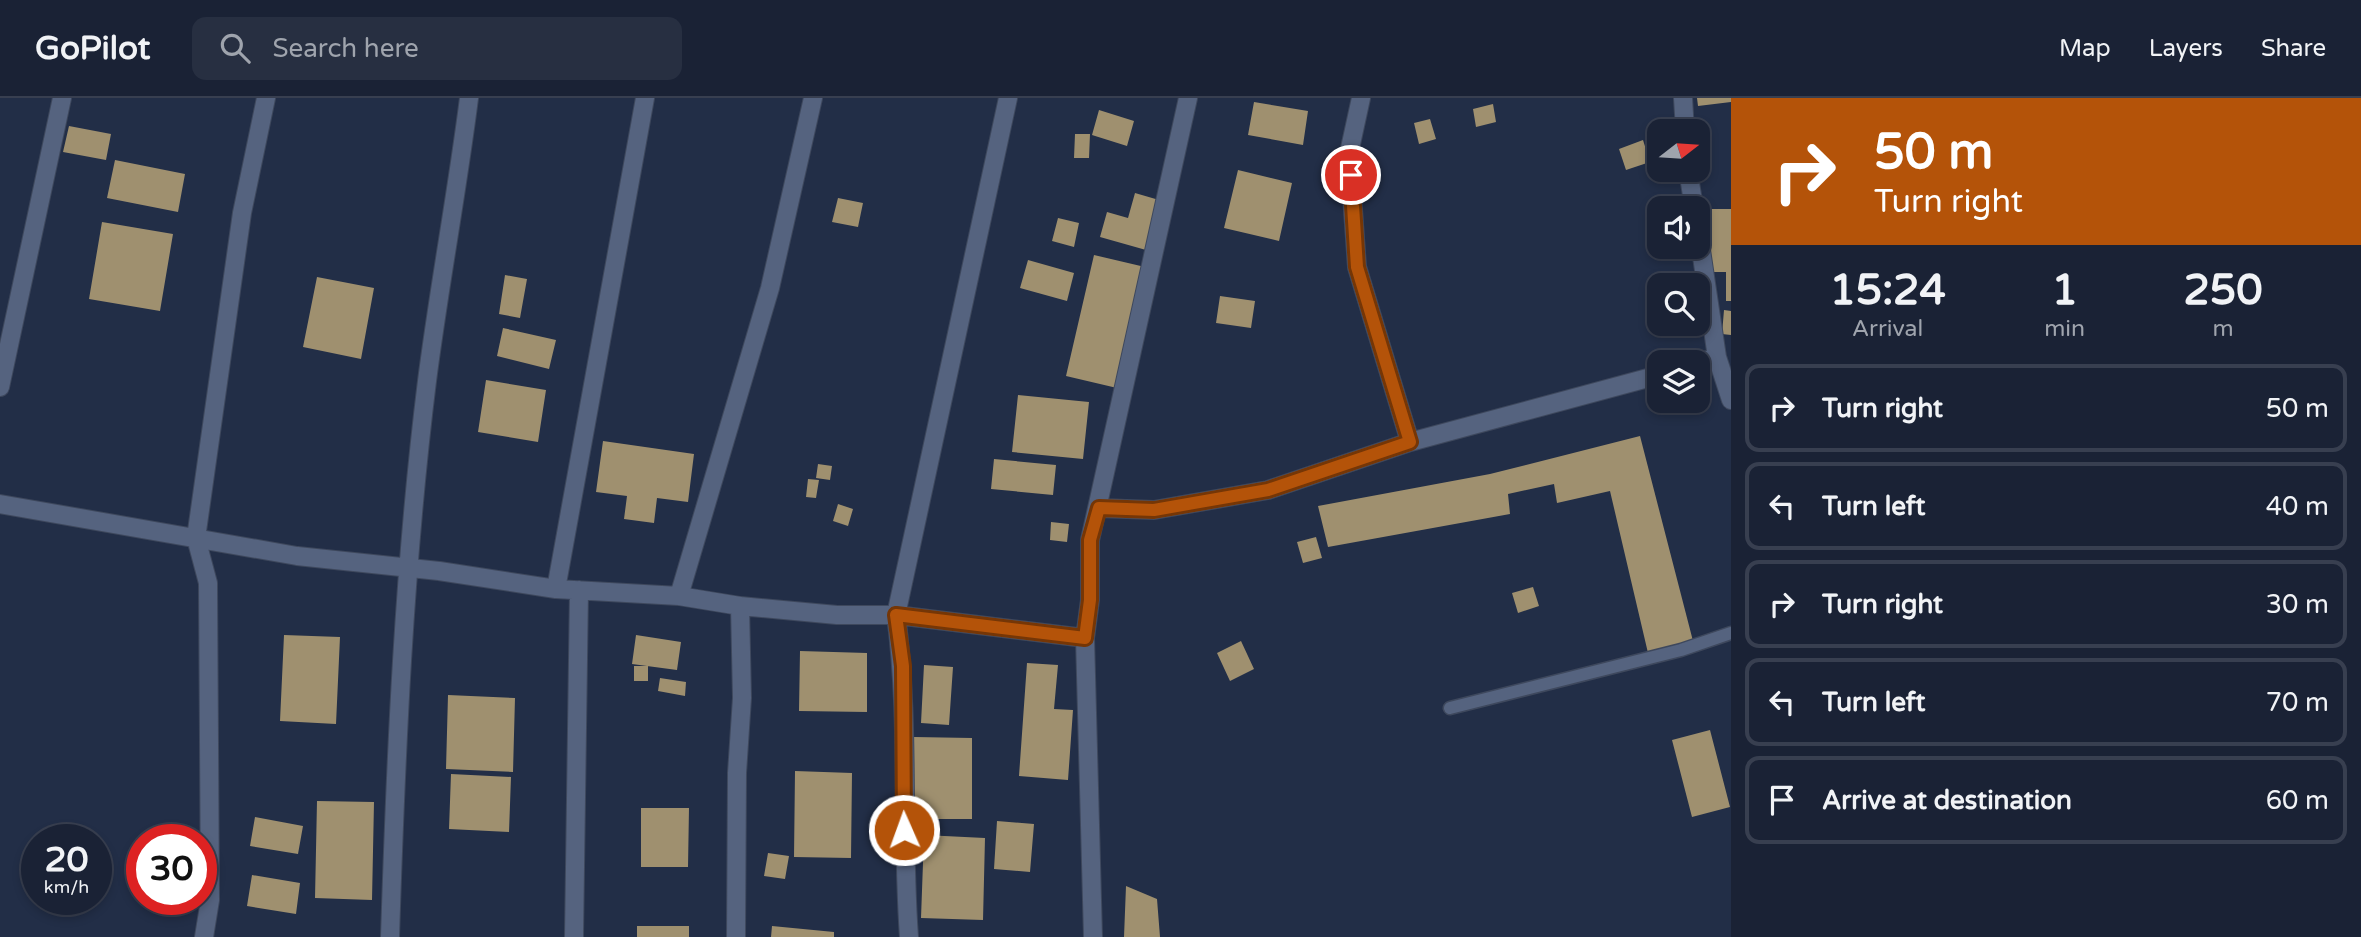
<!DOCTYPE html>
<html lang="en">
<head>
<meta charset="utf-8">
<style>
  :root { --surface:#1a2235; --page:#272f41; --text:#f1f3f6; --muted:#9fa4ad; --line:#383f50 }
  body { margin:0; font-family:"Varela Round",sans-serif; background:var(--page); color:var(--text); height:100vh; display:flex; flex-direction:column; font-size:26px; white-space:nowrap }
  * { box-sizing:border-box; margin:0 }
  p { font-size:23px; color:var(--muted) }
  .icon { flex:none; width:38px; height:38px; fill:none; stroke:currentColor; stroke-width:2; stroke-linecap:round; stroke-linejoin:round }
  .map { position:relative; flex:1; overflow:hidden }
  .drawer { display:flex; flex-direction:column; background:var(--surface); width:630px }
  .drawer>* { flex:none }
  .banner { background:#b45309; color:#fff; overflow:hidden }
  .needle { width:46px; rotate:73deg }
  .fabs { position:absolute; left:1647px; top:21px; display:grid; gap:14px }
  .fabs a { display:grid; place-items:center; width:63px; height:63px; border-radius:14px; background:var(--surface); box-shadow:0 4px 10px #0003,0 0 0 2px var(--line); font-size:35px }
  .speed { position:absolute; left:21px; top:726px; display:flex; gap:14px; font-size:35px; font-weight:700; text-align:center }
  .speed>* { display:grid; place-content:center; width:91px; height:91px; border-radius:50%; background:var(--surface); box-shadow:0 4px 10px #0003,0 0 0 2px var(--line); line-height:1 }
  .speed small { font-size:18px; font-weight:400 }
  .speed .limit { border:10px solid #d22; background:#fff; color:#111 }
  .pin { position:absolute; display:grid; place-items:center; width:60px; height:60px; color:#fff; margin:-30px; border:4px solid #fff; border-radius:50%; box-shadow:0 2px 7px #0007 }
  .me { position:absolute; width:77px; margin:-38px; rotate:358deg; stroke-linejoin:round; filter:drop-shadow(0 0 5px #0008) }
  .turn { display:flex; align-items:center; gap:24px; height:147px; padding:0 28px; font-size:32px }
  .turn .icon { width:91px; height:91px; stroke-width:2.5 }
  .turn b { display:block; font-size:49px; line-height:60px }
  .eta { display:flex; justify-content:space-evenly; align-items:center; height:119px; text-align:center }
  .eta b { font-size:42px; font-weight:700; line-height:49px }
  ul { padding:0; list-style:none }
  li { display:flex; align-items:center; gap:21px; height:88px; margin:0 14px 10px; padding:0 14px; border:4px solid var(--line); border-radius:14px }
  li div { flex:1 }
  li b { display:block; font-size:26px }
  li em { font-style:normal }
  header { display:flex; align-items:center; gap:42px; box-sizing:border-box; height:98px; padding:0 35px; background:var(--surface); border-bottom:2px solid var(--line) }
  header strong { font-size:33px }
  nav { display:flex; gap:38px; margin-inline-start:auto; font-size:24px }
  .search { width:490px; height:63px; background:var(--page); display:flex; align-items:center; gap:18px; box-sizing:border-box; padding:0 24px; border-radius:14px; color:var(--muted); font-size:26px }
  main { display:flex; flex:1; min-height:0 }
  .map>svg:first-child { display:block }
  .building { fill:#9f906f }
  .lines { fill:none; stroke-linecap:round; stroke-linejoin:round }
  .lane-casing { stroke:#3e485d; stroke-width:15 }
  .street-casing { stroke:#3e485d; stroke-width:20 }
  .lane { stroke:#55637f; stroke-width:12 }
  .street { stroke:#55637f; stroke-width:18 }
  .route-casing { stroke:#753606; stroke-width:18 }
  .route { stroke:#b45309; stroke-width:12 }
</style>
</head>
<body>
<header>
<strong>GoPilot</strong>
<div class="search"><svg class="icon" aria-label="search" viewBox="0 0 24 24"><circle cx="10" cy="10" r="6"/><path d="M15 15l6 6"/></svg>Search here</div>
<nav><a>Map</a><a>Layers</a><a>Share</a></nav>
</header>
<main>
<div class="map">
<svg width="1731" height="839" viewBox="0 0 1731 839">
  <rect width="100%" height="100%" fill="#222e47"/>
  <path class="building" d="M1697 0H1731V4L1698 8Z
    M1254 4 1308 13 1303 47 1248 37Z
    M1493 6 1496 24 1476 29 1473 11Z
    M1099 12 1134 23 1127 48 1092 37Z
    M1430 21 1436 41 1419 46 1414 25Z
    M69 28 111 36 106 62 63 54Z
    M1075 36H1090L1089 60H1074Z
    M1643 42 1650 64 1626 72 1619 51Z
    M115 62 185 76 178 114 107 100Z
    M1238 72 1292 85 1279 143 1224 130Z
    M1135 95 1159 102 1146 152 1100 139 1107 114 1128 120Z
    M838 100 863 105 858 129 832 124Z
    M1710 111H1731V203H1726V174H1711Z
    M1058 120 1079 125 1074 149 1052 143Z
    M102 124 173 136 160 213 89 201Z
    M1094 157 1145 169 1117 290 1066 278Z
    M1028 162 1074 175 1067 203 1020 190Z
    M505 177 527 181 520 220 499 216Z
    M317 179 374 190 361 261 303 249Z
    M1220 198 1255 203 1251 230 1216 225Z
    M1724 212 1731 213V237L1722 236Z
    M503 230 556 242 549 271 497 258Z
    M486 282 546 292 538 344 478 334Z
    M1018 297 1089 304 1083 361 1012 354Z
    M1640 338 1693 543 1648 555 1610 393 1557 405 1554 386 1508 396 1510 416 1328 449 1318 408 1490 376Z
    M603 343 694 356 688 404 657 400 654 425 624 421 627 398 596 394Z
    M994 361 1056 367 1053 397 991 391Z
    M818 366 832 368 830 382 816 380Z
    M808 381 819 382 816 400 806 399Z
    M838 406 853 411 848 428 833 423Z
    M1051 424 1069 426 1067 444 1050 442Z
    M1316 439 1322 460 1303 465 1297 444Z
    M1533 489 1539 508 1518 515 1512 495Z
    M284 537 340 539 336 626 280 623Z
    M636 537 681 544 677 572 632 566Z
    M1241 543 1254 571 1230 583 1217 555Z
    M800 553 867 555V614L799 613Z
    M1027 565 1058 567 1054 611 1073 612 1068 682 1019 678Z
    M924 567 953 569 949 627 921 625Z
    M634 568H648V583H634Z
    M660 580 686 584 685 598 658 593Z
    M448 597 515 600 513 674 446 671Z
    M1710 632 1730 709 1692 719 1672 642Z
    M914 639 972 640V721H913Z
    M795 673 852 675 851 760 794 759Z
    M451 676 511 679 509 734 449 731Z
    M317 703 374 704 372 802 315 800Z
    M641 710H689L688 769H641Z
    M255 719 303 728 298 756 250 748Z
    M997 723 1034 726 1030 774 994 771Z
    M924 737 985 740 983 822 921 820Z
    M768 755 789 758 785 781 764 778Z
    M252 777 300 785 296 816 247 808Z
    M1126 788 1157 801 1160 839H1124Z
    M637 828H689V839H637Z
    M772 828 834 834V839H771Z"/>
  <g class="lines">
    <defs>
      <path id="lane" d="M1450 610 1681 552 1731 535"/>
      <path id="street" d="M1361 0 1349 55 1357 169 1410 344
        M1683 0 1685 33
        M1688 72 1694 110
        M1698 132 1717 259 1731 302
        M1698 265 1717 259
        M0 289 62 0
        M0 406 297 458 439 473 556 491 679 498 740 508
        M1099 410 1154 412 1268 392 1410 344 1659 277
        M556 491 645 0
        M679 498 770 190 813 0
        M204 839 210 802 208 485 196 440 242 115 266 0
        M390 839C396 654 404 468 427 283 439 189 457 95 469 0
        M574 839 579 492
        M736 839 737 675 742 600 740 508 837 517H896L1008 0
        M909 839C901 732 910 623 896 517L1085 540
        M1093 839 1085 540 1090 502V442L1188 0"/>
    </defs>
    <use href="#lane" class="lane-casing"/>
    <use href="#street" class="street-casing"/>
    <use href="#lane" class="lane"/>
    <use href="#street" class="street"/>
  </g>
  <g class="lines">
    <defs>
      <path id="route" d="M904 732 903 568 896 517 1085 540 1090 502V442L1099 410 1154 412 1268 392 1410 344 1357 169 1351 77"/>
    </defs>
    <use href="#route" class="route-casing"/>
    <use href="#route" class="route"/>
  </g>
</svg>
<div class="fabs">
<a><svg class="needle" viewBox="-14 -14 28 28"><path d="M0-13l5 13h-10z" fill="#e53935"/><path d="M0 13l5-13h-10z" fill="#9fa4ad"/></svg></a>
<a><svg class="icon" aria-label="sound" viewBox="0 0 24 24"><path d="M4 9h4l5-4v14l-5-4H4zM17 9q2 3 0 6"/></svg></a>
<a><svg class="icon" aria-label="search" viewBox="0 0 24 24"><circle cx="10" cy="10" r="6"/><path d="M15 15l6 6"/></svg></a>
<a><svg class="icon" aria-label="layers" viewBox="0 0 24 24"><path d="M12 4l9 5-9 5-9-5zM3 14l9 5 9-5"/></svg></a>
</div>
<div class="speed"><div>20<small>km/h</small></div><div class="limit">30</div></div>
<div class="pin" style="left:1351px;top:77px;background:#d93025"><svg class="icon" aria-label="arrive" viewBox="0 0 24 24"><path d="M6 21V4h12l-3 4 3 4H6"/></svg></div>
<svg class="me" style="left:904px;top:732px" viewBox="-20 -20 40 40"><circle r="17" fill="#b45309" stroke="#fff" stroke-width="3"/><path d="M0-11L8 9 0 5-8 9z" fill="#fff"/></svg>
</div>
<section class="drawer">
<div class="banner">
<div class="turn"><svg class="icon" aria-label="right" viewBox="0 0 24 24"><path d="M7 20v-9h11M14 6l5 5-5 5"/></svg><div><b>50 m</b>Turn right</div></div>
</div>
<div class="eta">
<div><b>15:24</b><p>Arrival</p></div>
<div><b>1</b><p>min</p></div>
<div><b>250</b><p>m</p></div>
</div>
<ul>
<li><svg class="icon" aria-label="right" viewBox="0 0 24 24"><path d="M7 20v-9h11M14 6l5 5-5 5"/></svg><div><b>Turn right</b></div><em>50 m</em></li>
<li><svg class="icon" aria-label="left" viewBox="0 0 24 24"><path d="M17 20v-9H6M10 6l-5 5 5 5"/></svg><div><b>Turn left</b></div><em>40 m</em></li>
<li><svg class="icon" aria-label="right" viewBox="0 0 24 24"><path d="M7 20v-9h11M14 6l5 5-5 5"/></svg><div><b>Turn right</b></div><em>30 m</em></li>
<li><svg class="icon" aria-label="left" viewBox="0 0 24 24"><path d="M17 20v-9H6M10 6l-5 5 5 5"/></svg><div><b>Turn left</b></div><em>70 m</em></li>
<li><svg class="icon" aria-label="arrive" viewBox="0 0 24 24"><path d="M6 21V4h12l-3 4 3 4H6"/></svg><div><b>Arrive at destination</b></div><em>60 m</em></li>
</ul>
</section>
</main>
</body>
</html>
